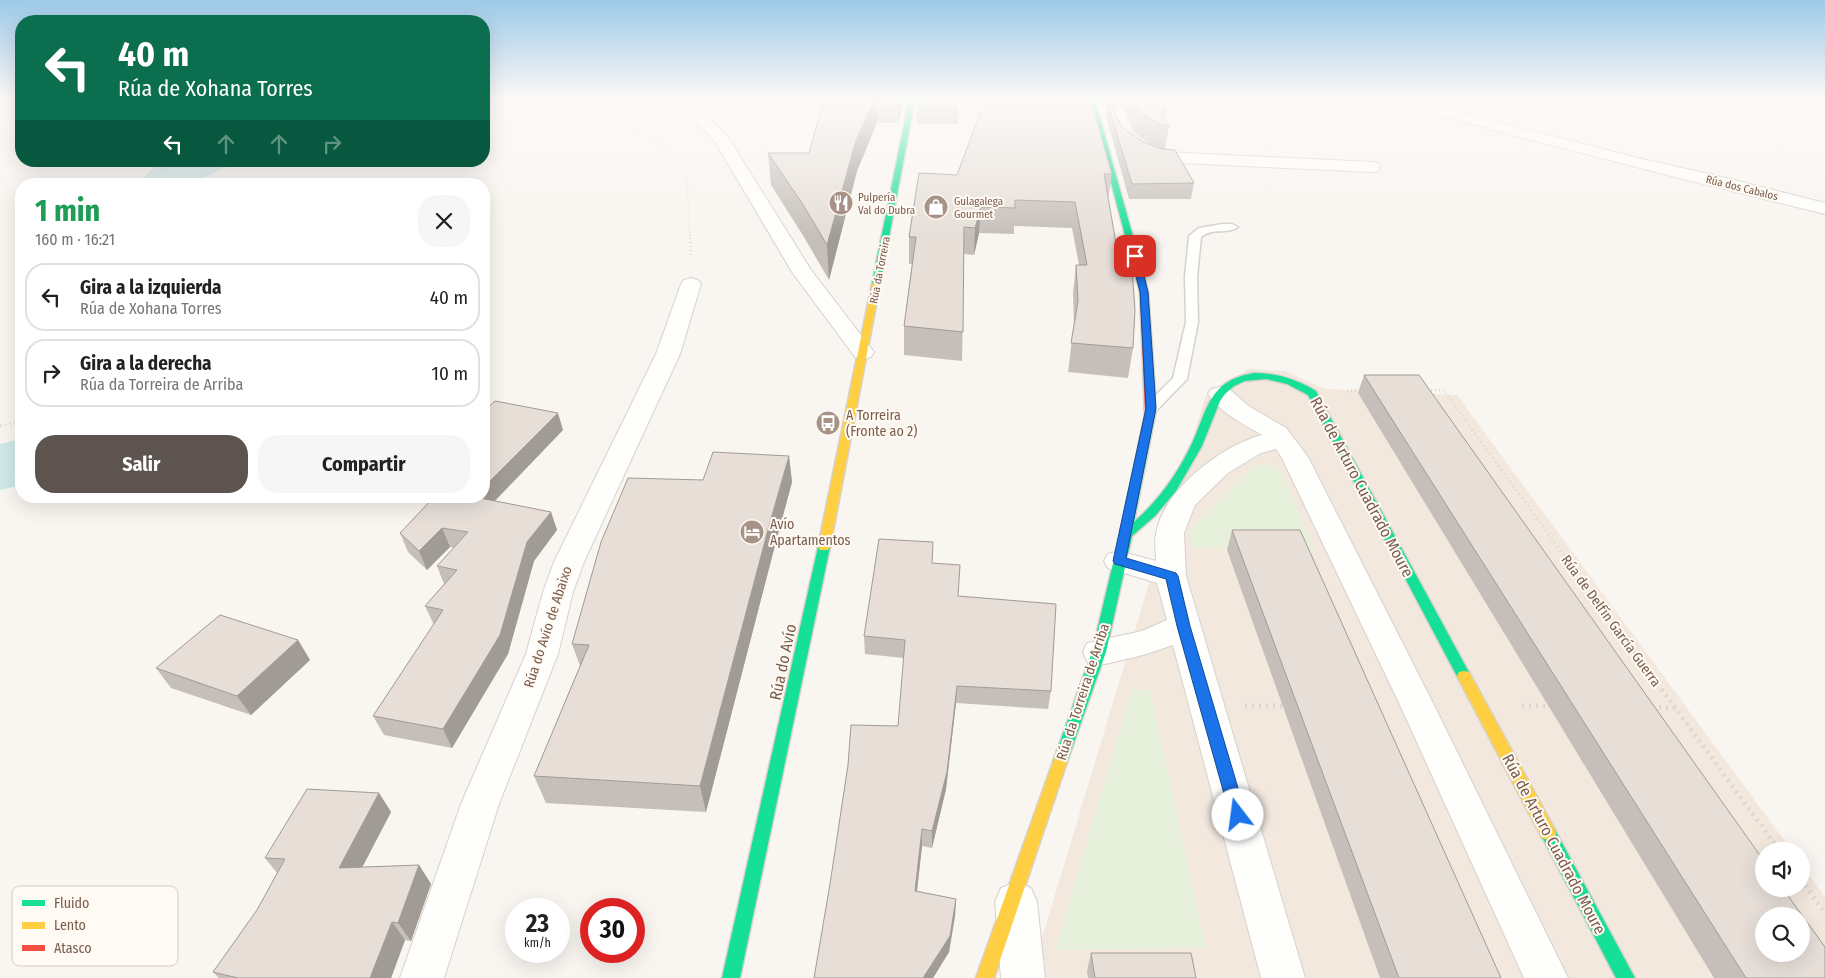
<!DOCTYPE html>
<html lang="es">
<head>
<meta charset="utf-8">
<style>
  :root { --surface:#fff; --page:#f6f6f6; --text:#222; --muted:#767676; --line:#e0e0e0; --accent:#5d544f }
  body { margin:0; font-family:"Fira Sans Condensed",sans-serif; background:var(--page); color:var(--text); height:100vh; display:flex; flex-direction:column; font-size:19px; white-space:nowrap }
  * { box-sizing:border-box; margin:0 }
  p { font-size:16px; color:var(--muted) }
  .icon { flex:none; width:28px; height:28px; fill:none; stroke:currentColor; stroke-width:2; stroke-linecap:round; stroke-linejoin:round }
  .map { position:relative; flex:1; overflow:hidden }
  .drawer { position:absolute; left:15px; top:178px; width:475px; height:325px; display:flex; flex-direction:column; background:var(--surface); border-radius:20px; box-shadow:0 5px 20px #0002 }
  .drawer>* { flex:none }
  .guide { position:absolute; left:15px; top:15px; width:475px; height:152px; border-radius:20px; box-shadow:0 5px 20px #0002; background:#0b6e4f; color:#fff; overflow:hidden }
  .buttons { position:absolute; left:1755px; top:842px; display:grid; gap:10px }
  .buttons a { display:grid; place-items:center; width:55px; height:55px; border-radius:50%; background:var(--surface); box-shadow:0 5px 20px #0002; font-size:25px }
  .speed { position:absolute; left:505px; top:898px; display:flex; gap:10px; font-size:25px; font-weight:700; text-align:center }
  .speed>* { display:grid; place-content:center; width:65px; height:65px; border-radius:50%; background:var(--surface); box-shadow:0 5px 20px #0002; line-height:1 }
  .speed small { font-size:12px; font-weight:400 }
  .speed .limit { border:8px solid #d22; background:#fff; color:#111 }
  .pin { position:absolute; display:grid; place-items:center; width:42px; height:42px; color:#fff; margin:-21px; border-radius:10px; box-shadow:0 2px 8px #0006 }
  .me { position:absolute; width:55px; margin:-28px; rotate:345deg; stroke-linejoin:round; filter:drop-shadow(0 0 4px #0008) }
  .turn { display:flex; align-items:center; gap:18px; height:105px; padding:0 20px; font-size:22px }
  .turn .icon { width:65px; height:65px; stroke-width:2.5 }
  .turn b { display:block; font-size:35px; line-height:42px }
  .lanes { display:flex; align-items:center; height:48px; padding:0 20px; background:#0003; justify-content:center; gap:25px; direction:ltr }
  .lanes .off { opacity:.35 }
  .round { display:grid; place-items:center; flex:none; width:52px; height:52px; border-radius:20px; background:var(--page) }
  .head { display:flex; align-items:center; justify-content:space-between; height:85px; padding:0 20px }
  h1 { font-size:30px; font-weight:700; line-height:38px; color:#1e9e55 }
  .cta { display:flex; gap:10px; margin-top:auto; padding:10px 20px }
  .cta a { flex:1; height:58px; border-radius:20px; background:var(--accent); color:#fff; font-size:20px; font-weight:700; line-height:58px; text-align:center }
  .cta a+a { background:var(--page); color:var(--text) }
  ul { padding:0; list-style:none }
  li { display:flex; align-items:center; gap:15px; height:68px; margin:0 10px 8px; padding:0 10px; border:2px solid var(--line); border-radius:20px }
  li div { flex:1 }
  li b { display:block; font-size:19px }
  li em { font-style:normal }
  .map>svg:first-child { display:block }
  .residential { fill:#f2e8de; fill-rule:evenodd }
  .green { fill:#e7f0db }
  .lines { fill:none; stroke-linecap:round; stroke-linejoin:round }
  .river { fill:#d0e8ea; fill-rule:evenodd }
  .lane-casing { stroke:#d7d1cb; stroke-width:3 }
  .street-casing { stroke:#d7d1cb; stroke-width:2 }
  .fast-casing { stroke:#d9d2cb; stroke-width:3 }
  .slow-casing { stroke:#d9d2cb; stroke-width:3 }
  .jam-casing { stroke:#d9d2cb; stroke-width:3 }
  .path-far3 { stroke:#dcd5d0; stroke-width:2; stroke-dasharray:0.5 2.5; stroke-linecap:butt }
  .path-far2 { stroke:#dcd5d0; stroke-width:2.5; stroke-dasharray:1 3; stroke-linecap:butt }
  .path-far1 { stroke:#dcd5d0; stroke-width:3; stroke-dasharray:1 4; stroke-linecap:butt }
  .path { stroke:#dcd5d0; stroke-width:4.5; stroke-dasharray:2 5; stroke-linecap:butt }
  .lane { fill:#fefefd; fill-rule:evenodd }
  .street { fill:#fefefd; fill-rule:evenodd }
  .fast { fill:#16e098; fill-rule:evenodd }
  .slow { fill:#ffcf43; fill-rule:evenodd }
  .jam { fill:#f24e42; fill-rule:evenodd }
  .wall { fill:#c6bfb9; fill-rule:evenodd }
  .shaded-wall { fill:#a19b96 }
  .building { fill:#e6ded7; stroke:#a19b96; fill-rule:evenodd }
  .route { fill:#1a73e8; stroke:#114b97 }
  .labels { text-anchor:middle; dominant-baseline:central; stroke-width:4; stroke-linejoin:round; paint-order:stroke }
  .far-street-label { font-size:11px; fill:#7a5c4d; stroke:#fffaf3 }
  .far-poi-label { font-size:11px; fill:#7a5c4d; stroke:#fffaf3; text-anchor:start }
  .poi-label { font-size:14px; fill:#7a5c4d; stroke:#fffaf3; text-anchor:start }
  .street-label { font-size:14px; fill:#7a5c4d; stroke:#fffaf3 }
  .near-street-label { font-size:16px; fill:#7a5c4d; stroke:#fffaf3 }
  .key { fill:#fffaf3; stroke:#d7cbc1; stroke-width:1 }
  .key-label { font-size:14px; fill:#7a5c4d }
</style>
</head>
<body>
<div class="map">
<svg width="1825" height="978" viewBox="0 0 1825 978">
  <rect width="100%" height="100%" fill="#f9f5f0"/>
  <path class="residential" d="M1249 369 1285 371 1325 389 1457 395 1792 851H1764V889H1801V864L1825 897V978H1035L1034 964 1206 395ZM1764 916H1801V954H1764Z"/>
  <path class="green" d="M1262 464 1271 465 1282 474 1315 548H1192L1189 534 1193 527 1252 467Z
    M1132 689 1150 690 1206 948 1055 950Z"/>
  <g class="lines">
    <path class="river" d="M167 161H226C207 188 168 184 139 184 147 173 154 166 167 161Z
      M21 439V485L0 490V444Z"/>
    <defs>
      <path id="lane" d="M704 100H715L694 110H688L687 108Z
        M1222 224H1232L1238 227C1228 235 1213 227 1201 237L1197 277 1198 322 1187 379 1156 411H1146L1144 408 1146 405 1173 378 1186 322 1185 277 1189 236 1199 228Z"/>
      <path id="street" d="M674 100H689L726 134 811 270 874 352 871 357 863 359 855 357 792 272 714 140Z
        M1391 100H1414L1642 159 1718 176 1825 203V214C1681 179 1537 142 1393 103Z
        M1093 101 1123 110 1133 134 1152 148 1163 152 1372 162 1378 163 1380 167 1378 171 1372 172 1160 162 1140 154 1120 139 1111 116 1088 108 1086 105 1088 102Z
        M691 278 698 280 701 284 680 354 584 562 573 592 558 654 499 804 444 978H400L461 804 526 654 543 592 554 562 656 354 681 284 684 280Z
        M1220 387 1229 389 1250 407 1286 428 1308 457 1434 705 1568 978H1524L1400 705 1282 458 1276 449 1261 453 1228 473 1195 505 1184 533 1186 576 1305 978H1261L1173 645 1143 655 1110 663 1099 665 1087 661 1083 652 1087 643 1142 631 1167 620 1157 583 1108 568 1104 561 1108 554 1119 551 1156 561C1156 552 1154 542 1156 534 1162 491 1222 445 1262 435 1243 424 1221 413 1208 394L1211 389Z
        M1016 882 1031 888 1037 902 1045 978H1001L995 902 1001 888Z"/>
      <path id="fast" d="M909 100H915L880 284 876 287 872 284Z
        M1089 100H1095L1145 280 1144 282 1141 283 1137 280Z
        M1253 373C1277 373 1296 379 1316 391L1471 676 1469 680 1464 681 1459 680 1308 395 1287 384 1266 379 1245 381 1234 386 1225 394 1220 401 1202 446 1176 491 1155 516 1132 536 1106 652 1067 762 1065 767 1060 768 1055 767 1053 762 1092 652 1120 534 1145 415 1150 412 1155 415 1134 522C1160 499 1179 472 1193 441 1201 424 1206 402 1219 389 1229 379 1240 376 1253 373Z
        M824 543 828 544 830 547 740 978H722L818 547 820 544Z
        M1548 826 1554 828 1635 978H1616L1540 833 1542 828Z"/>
      <path id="slow" d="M876 281 880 284 830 547 828 550H820L818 547 872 284Z
        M1464 671 1469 672 1554 828 1556 833 1554 838 1548 840 1542 838 1457 676 1459 672Z
        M1060 756 1065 757 1067 762 994 978H976L1053 762 1055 757Z"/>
      <path id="jam" d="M1141 277 1145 280 1148 292 1156 408 1155 415 1150 418 1145 415 1140 292 1137 280Z"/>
    </defs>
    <use href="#lane" class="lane-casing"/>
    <use href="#street" class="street-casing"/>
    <use href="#fast" class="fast-casing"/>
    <use href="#slow" class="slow-casing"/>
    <use href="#jam" class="jam-casing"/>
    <path class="path-far3" d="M505 100 606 128 641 130
      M559 100 631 123 663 143 687 181 690 239
      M484 101 504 100
      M933 131 977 132
      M141 184 149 175 178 161
      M192 184 208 173 246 161"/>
    <path class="path-far2" d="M690 238 691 258
      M1427 390H1443L1467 422
      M1347 391 1361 390
      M16 422 21 421"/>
    <path class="path-far1" d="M1466 421 1642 663
      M0 426 21 421"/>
    <path class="path" d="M1641 661 1780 851
      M1245 706H1286
      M1522 706H1551
      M1652 707 1675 708
      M1801 880 1825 913"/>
    <use href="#lane" class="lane"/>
    <use href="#street" class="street"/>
    <use href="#fast" class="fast"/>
    <use href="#slow" class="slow"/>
    <use href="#jam" class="jam"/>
  </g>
  <path class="wall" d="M824 100H904L898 123H877L857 171 829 280 804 237 771 185 768 153H809Z
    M917 100H959L958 124H917Z
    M1100 100H1161L1166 111 1164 118 1169 126 1165 149 1194 183 1191 199H1129L1106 116 1107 103 1101 102ZM1112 105 1124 108 1135 133 1151 145 1141 141 1121 126Z
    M1112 174 1108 199 1133 348 1128 378 1068 372 1074 324 1073 293 1076 265H1079L1072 228 1014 226V234L979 233 974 255 964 254 962 361 904 355V326L912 264H909V237L957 175Z
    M1364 375 1825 978H1714L1358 393Z
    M563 430 495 501 551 512 557 530 534 561 508 654 452 748 384 735 373 716 434 625 425 606 444 584 437 566 454 548 450 547 427 570 408 552 400 533 431 500 425 499 424 496H484Z
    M789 456 792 482 773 553 706 812 546 803 534 776 580 666 572 644 703 480Z
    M1232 530 1501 978H1380L1227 550Z
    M933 563 958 596 1051 691 1048 709 956 703 946 789 932 848 922 846 917 891 956 899 955 916 949 952 933 978H814L898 726 904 658 865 654 864 636Z
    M298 640 310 660 251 715 171 688 156 668Z
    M379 793 391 812 362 867 419 865 431 884 411 941 405 940 391 978H219L213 972 257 910 277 873 265 858Z
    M1091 953 1196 978H1088L1087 971Z"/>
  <path class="shaded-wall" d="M874 100H877V123L857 171 829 280 827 245 856 140Z
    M898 100H904L898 123Z
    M981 207 979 233 974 255 975 228Z
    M558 413 563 430 481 515 475 496H484V487Z
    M789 456 792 482 773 553 706 812 700 786 769 526Z
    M551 512 557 530 534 561 508 654 452 748 443 729 527 542Z
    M442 528 450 547 427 570 419 551Z
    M298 640 310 660 251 715 237 696Z
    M957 686 956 703 946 789 932 848V831Z
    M379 793 391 812 352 887 339 868Z
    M922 829V846L915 908V891Z
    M419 865 431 884 411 941 398 923Z
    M956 899 955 916 949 952 933 978H923Z
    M392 922 405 940 391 978H370Z"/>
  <path class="building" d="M824 100H874L856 140 827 245 802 203 768 153H809Z
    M993 100H1091L1112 174H1104L1116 243H1127L1132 269 1135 310 1133 348 1071 343 1078 301 1076 265H1087L1075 202 1015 200V208L981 207 975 228 964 227 963 332 904 326 916 237H909L919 173 957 175 981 111 988 106Z
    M1133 100H1161L1166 111H1160L1169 126 1157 123 1138 110Z
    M1107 102 1111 104 1121 126 1141 141 1162 149 1175 150 1194 183 1132 184Z
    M1364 375H1419L1764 861V889H1783L1825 947V978H1746ZM1764 916H1801V954H1764Z
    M495 401 558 413 484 487V411Z
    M713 452 789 456 769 526 700 786 534 776 589 645 572 644 601 542 628 478 703 480Z
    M435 496H475V497L551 512 527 542 500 635 443 729 373 716 443 610 425 606 457 570 437 566 468 532 442 528 419 551 400 533Z
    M1232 530H1300L1501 978H1399Z
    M879 539 933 542 932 563 960 565 958 596 1056 604 1051 691 957 686 947 772 932 831 922 829 915 891 956 899 950 936 923 978H814L830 884 848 765 851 725 898 726 905 640 864 636Z
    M220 615 298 640 237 696 156 668Z
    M307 789 379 793 339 868 419 865 398 923 392 922 370 978H238L213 972 257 910 285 859 265 858Z
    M1091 953H1191L1196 978H1095Z"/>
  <linearGradient id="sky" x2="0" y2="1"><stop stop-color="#9ec9e9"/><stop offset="0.42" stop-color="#fcfaf8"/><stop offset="1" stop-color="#fcfaf8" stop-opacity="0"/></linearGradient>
  <rect width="1825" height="237" fill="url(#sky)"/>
  <path class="route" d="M1135 254 1139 256 1148 292 1156 408 1126 558 1176 573 1178 576 1190 626 1246 815 1244 820 1238 822 1232 820 1230 815 1177 626 1166 579 1115 564 1113 561 1146 408 1140 292 1131 256Z"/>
  <defs>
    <symbol id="restaurant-disc" viewBox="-11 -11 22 22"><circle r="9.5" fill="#a69286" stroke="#fffaf3"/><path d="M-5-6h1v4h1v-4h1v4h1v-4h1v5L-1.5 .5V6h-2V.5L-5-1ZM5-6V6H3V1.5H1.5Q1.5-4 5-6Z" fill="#fff"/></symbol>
    <symbol id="shop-disc" viewBox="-11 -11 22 22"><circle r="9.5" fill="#a69286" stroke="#fffaf3"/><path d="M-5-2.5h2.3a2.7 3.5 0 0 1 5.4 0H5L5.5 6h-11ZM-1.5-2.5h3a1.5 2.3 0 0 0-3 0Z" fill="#fff"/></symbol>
    <symbol id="bus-disc" viewBox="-11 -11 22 22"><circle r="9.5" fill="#a69286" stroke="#fffaf3"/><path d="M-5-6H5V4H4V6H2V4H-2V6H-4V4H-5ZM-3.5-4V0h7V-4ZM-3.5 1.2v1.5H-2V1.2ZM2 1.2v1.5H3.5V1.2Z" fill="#fff"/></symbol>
    <symbol id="hotel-disc" viewBox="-11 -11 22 22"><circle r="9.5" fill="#a69286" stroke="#fffaf3"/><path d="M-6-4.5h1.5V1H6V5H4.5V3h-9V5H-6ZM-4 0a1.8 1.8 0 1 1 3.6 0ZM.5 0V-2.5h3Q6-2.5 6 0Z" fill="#fff"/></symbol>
  </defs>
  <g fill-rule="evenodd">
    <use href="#restaurant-disc" x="827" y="189" width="28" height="28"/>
    <use href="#shop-disc" x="922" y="193" width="28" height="28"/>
    <use href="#bus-disc" x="814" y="409" width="28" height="28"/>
    <use href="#hotel-disc" x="738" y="518" width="28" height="28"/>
  </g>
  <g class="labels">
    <g class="far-street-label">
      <text transform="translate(1742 188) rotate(14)">Rúa dos Cabalos</text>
      <text transform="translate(880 270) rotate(-79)">Rúa da Torreira</text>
    </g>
    <g class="far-poi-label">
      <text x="858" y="197">Pulpería<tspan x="858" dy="13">Val do Dubra</tspan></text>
      <text x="954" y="201">Gulagalega<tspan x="954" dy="13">Gourmet</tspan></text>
    </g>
    <g class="poi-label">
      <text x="846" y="415">A Torreira<tspan x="846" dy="16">(Fronte ao 2)</tspan></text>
      <text x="770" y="524">Avío<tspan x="770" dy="16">Apartamentos</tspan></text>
    </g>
    <g class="street-label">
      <text transform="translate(1611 621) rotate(54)">Rúa de Delfín García Guerra</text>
      <text transform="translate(548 627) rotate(-72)">Rúa do Avío de Abaixo</text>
      <text transform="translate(1083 692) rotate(-72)">Rúa da Torreira de Arriba</text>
    </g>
    <g class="near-street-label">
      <text transform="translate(1362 487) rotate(62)">Rúa de Arturo Cuadrado Moure</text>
      <text transform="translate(783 662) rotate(-78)">Rúa do Avío</text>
      <text transform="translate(1554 844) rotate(62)">Rúa de Arturo Cuadrado Moure</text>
    </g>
  </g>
  <rect x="12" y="886" width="166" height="80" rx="8" class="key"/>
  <rect x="22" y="900" width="23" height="6" fill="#16e098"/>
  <rect x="22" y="922" width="23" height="7" fill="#ffcf43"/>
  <rect x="22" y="945" width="23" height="6" fill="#f24e42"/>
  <g class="key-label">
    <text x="54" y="908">Fluido</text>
    <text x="54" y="930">Lento</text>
    <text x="54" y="953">Atasco</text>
  </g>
</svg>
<div class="buttons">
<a><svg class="icon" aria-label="sound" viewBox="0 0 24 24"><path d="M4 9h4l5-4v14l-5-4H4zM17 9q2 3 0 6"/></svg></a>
<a><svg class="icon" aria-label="search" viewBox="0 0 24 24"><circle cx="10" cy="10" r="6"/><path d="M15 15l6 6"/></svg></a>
</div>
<div class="speed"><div>23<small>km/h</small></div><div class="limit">30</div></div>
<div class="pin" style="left:1135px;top:256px;background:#d93025"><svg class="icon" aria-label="arrive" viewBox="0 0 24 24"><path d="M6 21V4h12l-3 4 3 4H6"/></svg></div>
<svg class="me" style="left:1238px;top:815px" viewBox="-20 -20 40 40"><circle r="19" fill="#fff"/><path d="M0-13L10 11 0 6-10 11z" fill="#1a73e8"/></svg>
<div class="guide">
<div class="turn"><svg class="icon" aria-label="left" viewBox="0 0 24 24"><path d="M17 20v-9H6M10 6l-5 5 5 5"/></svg><div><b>40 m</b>Rúa de Xohana Torres</div></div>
<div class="lanes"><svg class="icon" aria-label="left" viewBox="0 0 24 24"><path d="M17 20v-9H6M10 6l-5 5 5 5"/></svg><svg class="icon off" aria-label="ahead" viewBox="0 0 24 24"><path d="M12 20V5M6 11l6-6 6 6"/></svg><svg class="icon off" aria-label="ahead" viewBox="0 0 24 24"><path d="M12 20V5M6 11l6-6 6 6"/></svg><svg class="icon off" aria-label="right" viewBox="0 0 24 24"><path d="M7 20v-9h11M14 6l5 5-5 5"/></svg></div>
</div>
<section class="drawer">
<div class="head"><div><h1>1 min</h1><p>160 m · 16:21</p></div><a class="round"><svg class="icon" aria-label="close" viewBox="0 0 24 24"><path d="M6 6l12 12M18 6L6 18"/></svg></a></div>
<ul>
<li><svg class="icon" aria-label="left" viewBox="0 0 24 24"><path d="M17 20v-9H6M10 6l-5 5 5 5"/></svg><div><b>Gira a la izquierda</b><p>Rúa de Xohana Torres</p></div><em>40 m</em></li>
<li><svg class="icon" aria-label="right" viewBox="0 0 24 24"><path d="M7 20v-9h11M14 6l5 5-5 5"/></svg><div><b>Gira a la derecha</b><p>Rúa da Torreira de Arriba</p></div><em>10 m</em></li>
</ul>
<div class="cta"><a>Salir</a><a>Compartir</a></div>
</section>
</div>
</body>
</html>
